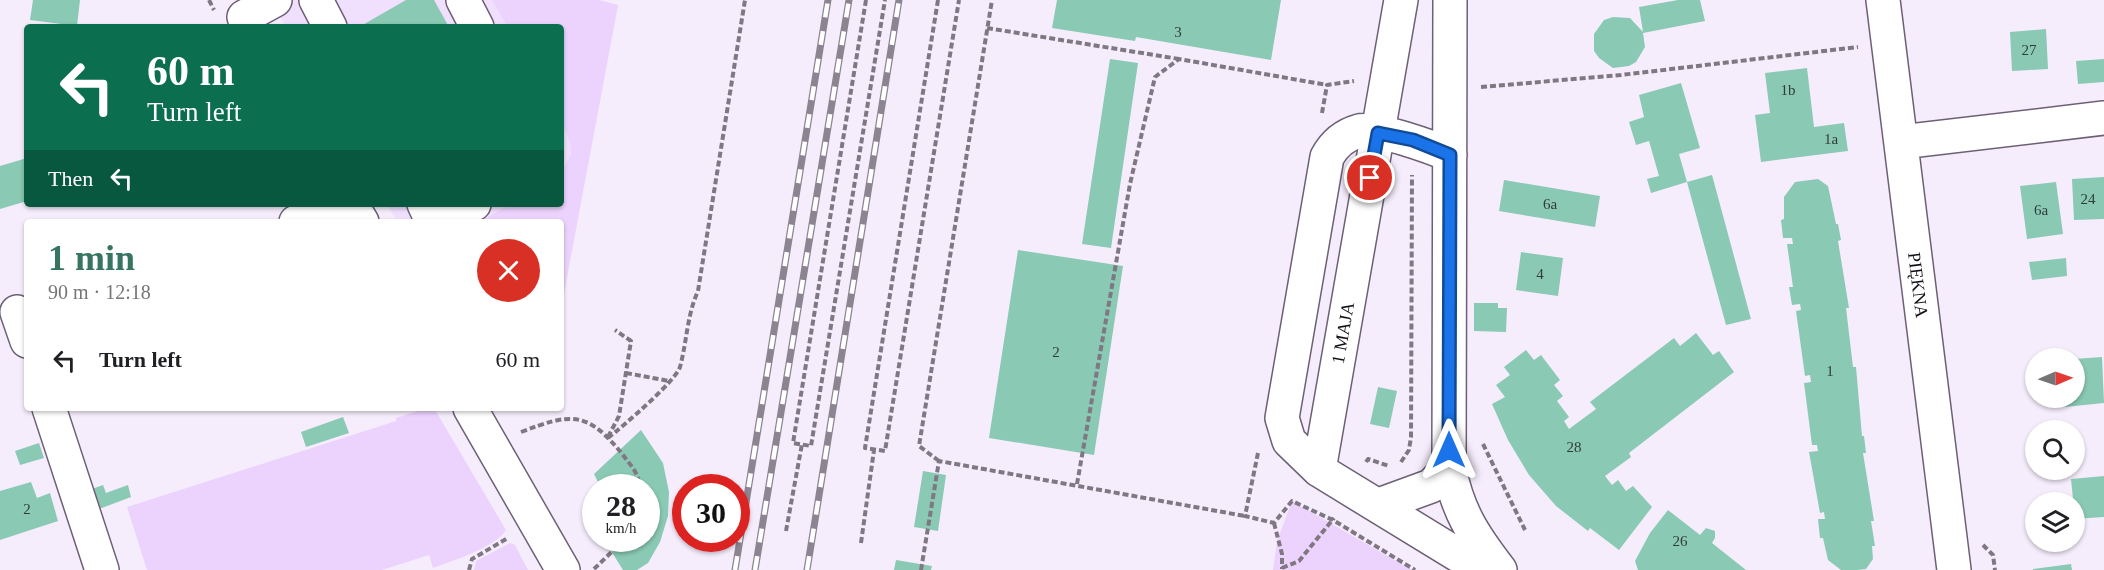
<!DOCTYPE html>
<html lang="en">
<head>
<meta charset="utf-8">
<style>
  :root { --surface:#fff; --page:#f6f6f6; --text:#202124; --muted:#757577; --accent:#377562 }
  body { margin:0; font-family:Georgia,serif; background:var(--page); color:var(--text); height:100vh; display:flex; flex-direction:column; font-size:22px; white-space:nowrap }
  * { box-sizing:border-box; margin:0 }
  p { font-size:20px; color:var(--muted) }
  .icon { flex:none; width:33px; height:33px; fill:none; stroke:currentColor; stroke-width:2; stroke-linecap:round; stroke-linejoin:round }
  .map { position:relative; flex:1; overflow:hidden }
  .panel { position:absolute; left:24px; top:219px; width:540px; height:192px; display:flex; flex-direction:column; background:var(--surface); border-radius:6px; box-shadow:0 2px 4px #0004 }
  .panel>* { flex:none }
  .top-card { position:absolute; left:24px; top:24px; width:540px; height:183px; border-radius:6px; box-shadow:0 2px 4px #0004; background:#0b6e4f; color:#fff; overflow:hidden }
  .needle { width:39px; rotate:88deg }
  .tools { position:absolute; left:2025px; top:348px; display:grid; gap:12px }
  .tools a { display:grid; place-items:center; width:60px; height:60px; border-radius:50%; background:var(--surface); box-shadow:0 2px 4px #0004; font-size:30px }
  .speed { position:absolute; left:582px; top:474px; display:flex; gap:12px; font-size:30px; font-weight:700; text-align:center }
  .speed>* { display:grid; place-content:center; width:78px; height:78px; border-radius:50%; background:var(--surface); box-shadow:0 2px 4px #0004; line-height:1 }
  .speed small { font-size:15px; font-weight:400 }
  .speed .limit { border:9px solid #d22; background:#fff; color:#111 }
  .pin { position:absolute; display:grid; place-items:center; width:51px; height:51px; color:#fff; margin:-26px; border:3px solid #fff; border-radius:50%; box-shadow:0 2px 6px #0007 }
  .me { position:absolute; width:66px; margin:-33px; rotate:0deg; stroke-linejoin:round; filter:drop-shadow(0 0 4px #0008) }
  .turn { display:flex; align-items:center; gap:21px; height:126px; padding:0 24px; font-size:27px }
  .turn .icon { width:78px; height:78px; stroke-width:2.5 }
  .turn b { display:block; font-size:42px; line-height:51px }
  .then { display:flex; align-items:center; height:57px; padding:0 24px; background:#0003; gap:12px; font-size:22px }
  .round { display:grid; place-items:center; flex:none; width:63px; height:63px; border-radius:32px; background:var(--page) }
  .summary { display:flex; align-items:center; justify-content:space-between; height:102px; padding:0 24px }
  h1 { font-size:36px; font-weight:600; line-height:45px; color:var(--accent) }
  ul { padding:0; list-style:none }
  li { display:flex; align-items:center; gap:18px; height:78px; padding:0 24px }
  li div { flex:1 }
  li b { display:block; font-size:22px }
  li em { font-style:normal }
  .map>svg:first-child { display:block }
  .built { fill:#f1dffe }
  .green { fill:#ecd3fd }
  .building { fill:#8ac9b3 }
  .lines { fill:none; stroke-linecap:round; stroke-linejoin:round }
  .minor-casing { stroke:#6d6076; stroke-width:36 }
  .path { stroke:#7f7883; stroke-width:4; stroke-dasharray:6 3; stroke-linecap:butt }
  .minor { stroke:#fff; stroke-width:33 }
  .rail-casing { stroke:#8c8591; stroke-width:7 }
  .rail { stroke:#fff; stroke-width:4.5; stroke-dasharray:14; stroke-linecap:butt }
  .route-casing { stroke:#114b97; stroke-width:15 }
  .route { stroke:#1a73e8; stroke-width:10 }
  .labels { text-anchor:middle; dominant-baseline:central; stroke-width:6; stroke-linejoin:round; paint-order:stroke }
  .number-label { font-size:15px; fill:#313d3d }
  .street-label { font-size:18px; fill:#130e16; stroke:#fff }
</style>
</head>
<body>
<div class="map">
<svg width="2104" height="570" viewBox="0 0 2104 570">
  <rect width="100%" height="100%" fill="#f6edfc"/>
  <path class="built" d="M271 0H599L618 5 561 309V222H398L386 204H561V27H286Z"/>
  <path class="green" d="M492 0H599L618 5 561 309V222H480L510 204H561V174L571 154 570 142 561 119V27H508Z
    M428 408H434L506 530C496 547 452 561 433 568L429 555 382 570H147L127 507 396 421V418Z
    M1292 501 1412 570H1273L1277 541Z
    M510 543 515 545 528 570H474L476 561Z"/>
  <path class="building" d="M33 0H80L77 26 30 20Z
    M406 0H434L449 27H359Z
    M1057 0H1281L1271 60 1136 37 1135 41 1052 28Z
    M1678 0H1700L1705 21 1643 33 1645 47 1636 62 1629 66 1613 68 1599 58 1594 51V34L1604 20 1613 17 1630 18 1643 32 1639 7Z
    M2046 29 2048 69 2012 71 2010 32Z
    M1110 59 1138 63 1111 248 1082 244Z
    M2104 59V82L2078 84 2076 61Z
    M1807 68 1814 127 1844 123 1848 151 1761 162 1755 115 1770 113 1765 73Z
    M1681 83 1700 148 1679 154 1687 182 1651 193 1647 179 1659 176 1649 141 1636 145 1629 122 1644 117 1639 95Z
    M27 158V201L0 209V166Z
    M1712 175 1751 319 1726 325 1687 182Z
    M2104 177V219L2074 220 2072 179Z
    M1818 179 1828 186 1836 224H1838L1841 240 1838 241 1849 308H1846L1853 367H1856L1862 436H1864L1866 453H1863L1874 521H1871L1875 546H1872L1873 559 1866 569 1857 570H1841L1828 560 1823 538H1820L1818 519H1825L1824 512 1820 513 1809 452 1818 451 1817 445H1812L1804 383 1811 382 1810 375 1805 376 1796 311 1801 310 1800 304 1792 305 1789 287H1793L1787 244H1793L1792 238H1783L1781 220 1784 219V197L1795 182Z
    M1504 180 1600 196 1595 227 1499 211Z
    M2056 182 2063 234 2027 239 2020 186Z
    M1018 250 1123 266 1094 455 989 438Z
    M1521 252 1563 258 1558 296 1516 290Z
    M2066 258 2067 276 2032 280 2029 262Z
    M1474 303H1498V308H1507L1506 332 1474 331Z
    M1696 333 1713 355 1719 351 1734 372 1629 453 1631 457 1605 476 1612 485 1618 480 1626 491 1633 486 1652 507 1619 550 1590 528 1588 531 1556 506 1529 475 1508 440 1492 404 1505 397 1496 385 1510 375 1504 367 1526 350 1534 360 1541 355 1560 380 1554 385 1563 396 1557 401 1569 417 1564 421 1569 429 1596 409 1590 402 1674 338 1680 346Z
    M2102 357 2104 403 2065 407V398H2074V359Z
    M1378 387 1397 391 1389 428 1370 424Z
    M343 417 349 433 306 447 301 432Z
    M641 430 663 463 669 492 668 516 660 542 648 563 637 570H623L603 538H646V488H601L594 474Z
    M39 443 44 458 20 465 15 451Z
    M923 471 946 475 938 531 914 527Z
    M2104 476V517L2074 519V502H2069V499H2073L2071 479Z
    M31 482 37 498 50 493 58 521 0 540V491Z
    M103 485 106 493 128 485 131 497 99 509 92 489Z
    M1668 510 1700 535 1706 528 1715 531V538L1712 543 1746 570H1638L1635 561 1650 533Z
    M896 560 932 566 931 570H894Z
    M2071 564 2072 570H2033V569Z"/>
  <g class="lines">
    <defs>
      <path id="minor" d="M316 0 330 27
        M463 0 477 27
        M1450 0 1449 468C1458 512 1473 535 1500 570
        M1883 0 1954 570
        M244 17 275 0
        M1901 142 2104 118
        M1450 155C1434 148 1374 126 1359 131 1345 135 1334 144 1327 157L1282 418 1289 441 1319 470 1458 555 1492 570
        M351 204 362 222
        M424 204 431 219 440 220 450 217 474 204
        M296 222 340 204
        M17 312 27 341
        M49 408 102 570
        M470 408 563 570
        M1319 470 1401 0
        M1379 505 1431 486 1449 468"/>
    </defs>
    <use href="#minor" class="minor-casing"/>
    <path class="path" d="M209 0 214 10
      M866 0 793 443 811 446 885 0
      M938 0 865 448 885 451 959 0
      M987 28 1179 59
      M1481 87 1621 75 1858 47
      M1322 113 1327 85 1354 81
      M626 373 669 381
      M521 432C571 413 587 410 623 455 631 466 640 474 639 488
      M608 437 619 416 631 341 615 330
      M608 438C622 427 675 382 680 367 687 341 687 315 698 291L745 0
      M1483 444 1525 530
      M1258 453 1245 516 1274 523 1292 501 1333 520 1415 570
      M939 461 919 446 992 0
      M1366 462 1368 459 1389 466
      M1401 462 1409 450 1411 437 1412 175
      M1077 484 1130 184 1155 77 1179 59 1327 85
      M1274 523 1282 554V569
      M786 531 802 444
      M861 543 874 450
      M1983 545 1993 555 1995 570
      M1282 568 1299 561 1334 518
      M594 569 626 538
      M469 570 472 559 508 538
      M921 570 939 461 1245 516"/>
    <use href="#minor" class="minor"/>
    <defs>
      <path id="rail" d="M735 570 828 0
        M755 570 849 0
        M807 570 899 0"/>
    </defs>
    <use href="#rail" class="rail-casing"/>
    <use href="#rail" class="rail"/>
  </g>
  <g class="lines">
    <defs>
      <path id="route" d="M1370 178 1378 133 1413 140 1450 155 1449 450"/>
    </defs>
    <use href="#route" class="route-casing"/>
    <use href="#route" class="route"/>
  </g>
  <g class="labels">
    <g class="number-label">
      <text x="1178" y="32">3</text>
      <text x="2029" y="50">27</text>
      <text x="1788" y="90">1b</text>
      <text x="1831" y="139">1a</text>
      <text x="2088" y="199">24</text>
      <text x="1550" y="204">6a</text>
      <text x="2041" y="210">6a</text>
      <text x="1540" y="274">4</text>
      <text x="1056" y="352">2</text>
      <text x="1830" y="371">1</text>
      <text x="1574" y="447">28</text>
      <text x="27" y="509">2</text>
      <text x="1680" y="541">26</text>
    </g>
    <g class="street-label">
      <text transform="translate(1918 285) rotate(83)">PIĘKNA</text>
      <text transform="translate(1343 333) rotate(-80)">1 MAJA</text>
    </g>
  </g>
</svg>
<div class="tools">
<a><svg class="needle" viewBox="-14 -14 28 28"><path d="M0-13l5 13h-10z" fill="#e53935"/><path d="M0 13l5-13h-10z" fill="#757577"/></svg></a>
<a><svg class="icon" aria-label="search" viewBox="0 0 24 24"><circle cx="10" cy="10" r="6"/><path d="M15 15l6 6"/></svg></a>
<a><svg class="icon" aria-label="layers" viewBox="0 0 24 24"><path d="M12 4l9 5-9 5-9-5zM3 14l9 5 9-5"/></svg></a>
</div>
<div class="speed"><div>28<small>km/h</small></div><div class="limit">30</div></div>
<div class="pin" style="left:1370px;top:178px;background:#d93025"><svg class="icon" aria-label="arrive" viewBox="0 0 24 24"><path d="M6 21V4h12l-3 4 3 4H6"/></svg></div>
<svg class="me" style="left:1449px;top:450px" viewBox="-20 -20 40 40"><path d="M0-17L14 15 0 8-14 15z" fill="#1a73e8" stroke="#fff" stroke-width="4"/></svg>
<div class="top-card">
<div class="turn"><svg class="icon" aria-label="left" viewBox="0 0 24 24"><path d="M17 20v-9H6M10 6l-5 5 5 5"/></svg><div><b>60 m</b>Turn left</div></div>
<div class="then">Then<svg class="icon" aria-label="left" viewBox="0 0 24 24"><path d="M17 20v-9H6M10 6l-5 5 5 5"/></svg></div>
</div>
<section class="panel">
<div class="summary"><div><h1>1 min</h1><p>90 m · 12:18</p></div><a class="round" style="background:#d93025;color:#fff"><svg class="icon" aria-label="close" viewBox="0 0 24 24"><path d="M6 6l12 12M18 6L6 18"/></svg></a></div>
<ul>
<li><svg class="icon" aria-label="left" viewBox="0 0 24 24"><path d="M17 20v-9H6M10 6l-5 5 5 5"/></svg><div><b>Turn left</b></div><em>60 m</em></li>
</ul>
</section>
</div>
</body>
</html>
